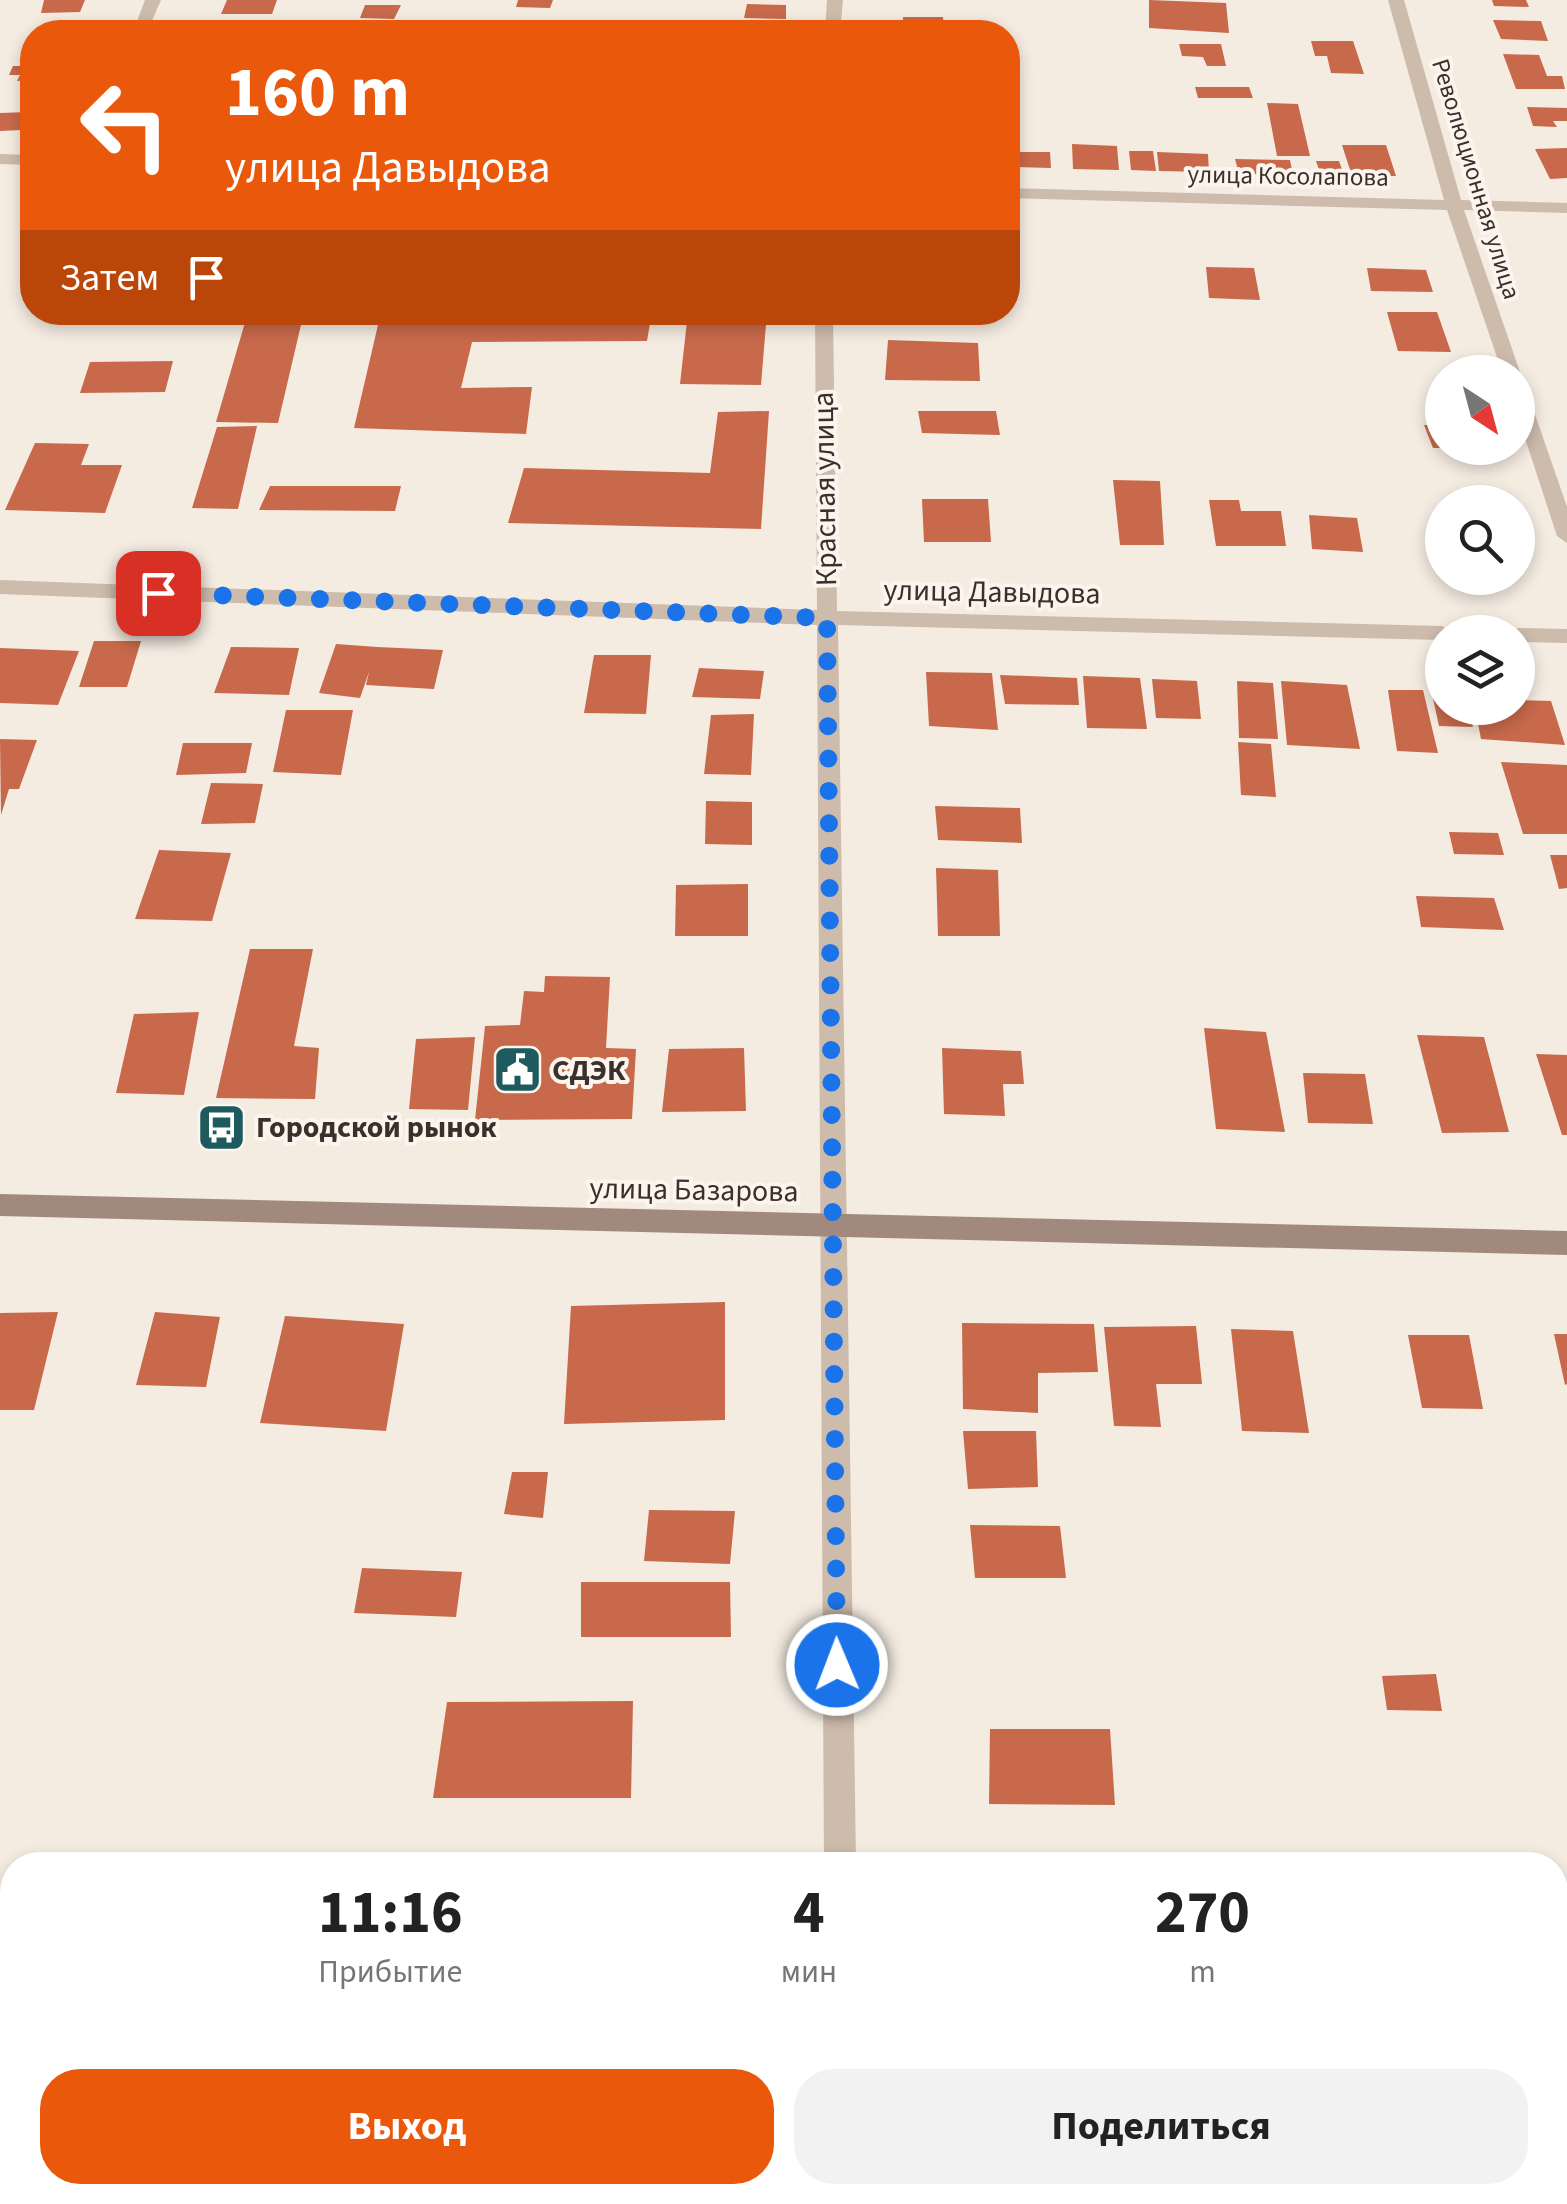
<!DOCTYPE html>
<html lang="ru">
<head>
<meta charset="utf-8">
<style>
  :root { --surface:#fff; --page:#f2f2f2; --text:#222; --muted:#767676; --accent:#ea580c }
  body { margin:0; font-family:"Source Sans 3",sans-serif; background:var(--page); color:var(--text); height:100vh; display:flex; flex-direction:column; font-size:38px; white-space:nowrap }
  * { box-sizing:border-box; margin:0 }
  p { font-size:32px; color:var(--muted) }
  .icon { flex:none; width:55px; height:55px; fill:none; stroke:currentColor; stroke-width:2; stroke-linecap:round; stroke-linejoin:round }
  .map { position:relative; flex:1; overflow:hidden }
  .panel { position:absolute; left:0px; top:1852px; width:1568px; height:352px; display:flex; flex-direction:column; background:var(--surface); border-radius:40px 40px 0 0; box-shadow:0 5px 15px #0003 }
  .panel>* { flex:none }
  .hud { position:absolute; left:20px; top:20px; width:1000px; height:305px; border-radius:40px; box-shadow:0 5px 15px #0003; background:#ea580c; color:#fff; overflow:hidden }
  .needle { width:65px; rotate:144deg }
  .controls { position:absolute; left:1425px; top:355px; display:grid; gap:20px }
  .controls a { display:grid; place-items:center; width:110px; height:110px; border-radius:50%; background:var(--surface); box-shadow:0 5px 15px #0003; font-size:50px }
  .pin { position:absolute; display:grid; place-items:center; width:85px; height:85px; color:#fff; margin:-42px; border-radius:20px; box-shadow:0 5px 15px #0006 }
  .me { position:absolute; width:110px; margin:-55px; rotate:359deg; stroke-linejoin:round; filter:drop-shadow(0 0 8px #0008) }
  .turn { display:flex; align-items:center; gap:35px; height:210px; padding:0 40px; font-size:45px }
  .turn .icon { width:130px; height:130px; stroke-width:2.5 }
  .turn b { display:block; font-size:70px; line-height:85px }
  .then { display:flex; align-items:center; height:95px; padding:0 40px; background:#0003; gap:20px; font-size:38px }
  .eta { display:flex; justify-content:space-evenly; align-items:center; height:170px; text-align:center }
  .eta b { font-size:60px; font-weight:700; line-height:70px }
  .action { display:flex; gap:20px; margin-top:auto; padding:20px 40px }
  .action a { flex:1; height:115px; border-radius:40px; background:var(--accent); color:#fff; font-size:40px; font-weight:700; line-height:115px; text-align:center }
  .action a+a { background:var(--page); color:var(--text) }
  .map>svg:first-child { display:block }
  .building { fill:#c8694b }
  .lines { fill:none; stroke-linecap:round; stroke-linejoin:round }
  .minor { fill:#cdbbac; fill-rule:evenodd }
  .secondary { fill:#a18a7d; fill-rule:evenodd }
  .route { stroke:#1a73e8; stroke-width:18; stroke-dasharray:0 32.4 }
  .labels { text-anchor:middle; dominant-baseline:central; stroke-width:8; stroke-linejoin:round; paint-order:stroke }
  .far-street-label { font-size:25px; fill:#3b302b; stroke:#fbf5ee }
  .street-label { font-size:30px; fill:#3b302b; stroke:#fbf5ee }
  .poi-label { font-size:30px; font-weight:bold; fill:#3b302b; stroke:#fbf5ee; text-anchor:start }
</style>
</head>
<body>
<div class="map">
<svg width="1567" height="2204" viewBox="0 0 1567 2204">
  <rect width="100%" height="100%" fill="#f4ebe1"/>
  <path class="building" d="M44 0H85L80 12 41 13Z
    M227 0H277L272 14H221Z
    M518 0H553L550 8 516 7Z
    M1149 0 1226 3 1229 33 1149 28Z
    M1492 0H1526L1529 7 1494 6Z
    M747 4 786 5V19L744 18Z
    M365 5H401L394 19 360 18Z
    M903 17H943L944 28H903Z
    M1493 20 1541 21 1548 41 1501 39Z
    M723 26 789 27V32H721Z
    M1311 41H1353L1364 74 1331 73 1327 56H1315Z
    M1179 44H1221L1226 66H1207L1203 57 1182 56Z
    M1503 54 1539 55 1547 76H1562L1565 89H1516Z
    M13 66H32V80L17 81 20 75H9Z
    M1195 87H1249L1253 98H1198Z
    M1267 103 1298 104 1310 156H1277Z
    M1527 107 1567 108V121H1553L1557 127 1533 126Z
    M29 112 22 130 0 131V113Z
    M1072 144 1117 146 1119 170 1073 169Z
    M1342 145H1386L1396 176H1352Z
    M1567 148V178L1550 179 1535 149Z
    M1129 151H1153L1156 171 1131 170Z
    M1012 152H1050L1051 168 1013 167Z
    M1157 152 1208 154 1209 172 1159 171Z
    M1235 159 1290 160 1293 175 1239 174Z
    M1316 161H1339L1344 175H1321Z
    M1206 267 1254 268 1260 300 1209 298Z
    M1367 268 1426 270 1433 292 1371 291Z
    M248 312H304L278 423 216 422Z
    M381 312H445L651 317 647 341 472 342 461 388 532 387 526 434 354 428Z
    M688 312H767L761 385 680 384Z
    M1387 312H1437L1451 352 1398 351Z
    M888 340 978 343 980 381 885 380Z
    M173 361 165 392 80 393 90 362Z
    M769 411 761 529 508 523 524 468 710 473 718 412Z
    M918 411H996L1000 435 922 433Z
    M1424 425H1442V448H1433Z
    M257 426 238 509 192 508 217 427Z
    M35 443 89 444 81 465H122L105 513 5 510Z
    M1113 480 1160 481 1164 545H1120Z
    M270 486H401L395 511 259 510Z
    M922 499H988L991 542H924Z
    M1209 500H1239L1241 511H1281L1286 546H1216Z
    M1309 515 1357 518 1363 552 1312 549Z
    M94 641H141L127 687H79Z
    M336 644 377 647 443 650 434 689 366 685 369 672 360 698 319 693Z
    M231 647 299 648 289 695 214 693Z
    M0 648 79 651 58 705 0 703Z
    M594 655H651L646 714 584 713Z
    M699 668 764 671 760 699 692 697Z
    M926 672 992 673 998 730 929 726Z
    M1000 675 1077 678 1079 705 1005 704Z
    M1083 676 1140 678 1147 729 1087 728Z
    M1152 679 1197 681 1201 719 1156 718Z
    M1237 681 1273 683 1278 739 1239 738Z
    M1281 681 1347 685 1360 749 1287 745Z
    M1388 690H1423L1438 753 1397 751Z
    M1432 694H1442V708H1468L1473 727 1439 726Z
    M1518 700 1551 701 1565 745 1481 739 1475 708H1518Z
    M286 710H353L341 775 273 772Z
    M754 714 751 775 704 774 711 715Z
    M0 739 37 740 19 789H9L1 815Z
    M1238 742 1271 744 1276 797 1241 795Z
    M183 743H252L246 773 176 775Z
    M1501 762 1567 765V834H1523Z
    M211 783 263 784 255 823 201 824Z
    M706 801 752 802V845L705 844Z
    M935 806 1020 808 1022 843 938 840Z
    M1449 832 1498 833 1504 855 1454 854Z
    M159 850 231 853 212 921 135 919Z
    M1550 855H1567V888L1559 889Z
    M936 868 998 870 1000 936H938Z
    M748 884V936H675L676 885Z
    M1416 896 1494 898 1504 930 1421 927Z
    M250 949H313L294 1046 319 1048 315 1099 216 1098Z
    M545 976 610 977 606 1048 636 1049 632 1119 475 1120 485 1026 520 1025 524 991 544 992Z
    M199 1012 184 1095 116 1093 134 1014Z
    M1204 1028 1266 1032 1285 1132 1216 1129Z
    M1417 1035 1484 1037 1509 1132 1442 1133Z
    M475 1037 468 1110 409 1109 416 1039Z
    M744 1048 746 1111 662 1112 669 1049Z
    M942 1048 1021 1051 1024 1084H1003L1005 1116 944 1114Z
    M1536 1054 1567 1055V1135H1562Z
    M1303 1073 1365 1074 1373 1124 1308 1123Z
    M725 1302V1420L564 1424 571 1306Z
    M58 1312 34 1410H0V1313Z
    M155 1312 220 1317 206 1387 136 1385Z
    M285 1316 404 1324 386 1431 260 1423Z
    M962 1323 1094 1324 1098 1372 1038 1373V1413L963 1409Z
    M1196 1326 1202 1384H1156L1161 1427 1114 1426 1104 1327Z
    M1231 1329 1293 1331 1309 1433 1242 1431Z
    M1554 1334H1567V1384L1565 1385Z
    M1408 1335H1469L1483 1409 1422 1408Z
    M963 1431H1036L1038 1487 968 1489Z
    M512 1472H548L543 1518 504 1514Z
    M649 1510 735 1511 730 1564 644 1561Z
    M970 1525 1060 1526 1066 1578H975Z
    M362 1568 462 1572 456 1617 354 1613Z
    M581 1582H730L731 1637H581Z
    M1436 1674 1442 1711 1387 1710 1382 1676Z
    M633 1701 631 1798H433L447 1702Z
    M990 1729H1110L1115 1805 989 1804Z
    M557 2192H715V2201L557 2197Z"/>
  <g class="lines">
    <path class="minor" d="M145 0H161L147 32H133Z
      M827 0H843L840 32H825Z
      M1388 0H1404L1461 200 1567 203V213L1464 210 1520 372 1518 376V372H1502L1447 210 1008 198V188L1444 200Z
      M0 154 32 155V165L0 164Z
      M815 312H833L837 611 1442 626 1452 632H1442V640L838 625 856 1865H824L817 625 0 594V580L817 610Z
      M1518 385 1527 391 1567 507V543L1557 536 1518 417Z
      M1518 628 1567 629V643L1518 642V632H1509Z
      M827 2192H861V2204H827Z"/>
    <path class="secondary" d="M0 1194 1567 1231V1255L0 1216Z"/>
  </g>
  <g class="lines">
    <path class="route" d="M158 593 827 618 837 1665"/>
  </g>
  <defs>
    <symbol id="civic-square" viewBox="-11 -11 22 22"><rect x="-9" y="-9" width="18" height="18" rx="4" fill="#1f5a5e" stroke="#fbf5ee"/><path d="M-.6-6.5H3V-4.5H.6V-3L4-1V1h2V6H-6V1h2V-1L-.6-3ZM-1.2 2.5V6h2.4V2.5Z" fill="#fff"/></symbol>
    <symbol id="bus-square" viewBox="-11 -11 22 22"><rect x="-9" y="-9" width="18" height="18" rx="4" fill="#1f5a5e" stroke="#fbf5ee"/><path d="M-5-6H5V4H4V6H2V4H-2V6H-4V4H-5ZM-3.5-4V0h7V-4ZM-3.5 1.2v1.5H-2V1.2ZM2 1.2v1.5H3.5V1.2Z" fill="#fff"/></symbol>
  </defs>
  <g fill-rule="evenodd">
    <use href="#civic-square" x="490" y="1042" width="55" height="55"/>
    <use href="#bus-square" x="194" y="1100" width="55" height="55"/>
  </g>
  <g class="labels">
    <g class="far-street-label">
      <text transform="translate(1288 176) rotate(1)">улица Косолапова</text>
      <text transform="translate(1476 179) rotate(73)">Революционная улица</text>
    </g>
    <g class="street-label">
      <text transform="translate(825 489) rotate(-91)">Красная улица</text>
      <text transform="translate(992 592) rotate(1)">улица Давыдова</text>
      <text transform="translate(694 1190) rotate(1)">улица Базарова</text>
    </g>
    <g class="poi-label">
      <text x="552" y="1070">СДЭК</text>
      <text x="256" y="1127">Городской рынок</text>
    </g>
  </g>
</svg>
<div class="controls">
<a><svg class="needle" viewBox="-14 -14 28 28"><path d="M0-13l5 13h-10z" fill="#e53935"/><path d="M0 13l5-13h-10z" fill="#767676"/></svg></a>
<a><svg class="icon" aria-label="search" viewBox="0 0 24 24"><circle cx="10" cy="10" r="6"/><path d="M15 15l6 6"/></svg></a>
<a><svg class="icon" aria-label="layers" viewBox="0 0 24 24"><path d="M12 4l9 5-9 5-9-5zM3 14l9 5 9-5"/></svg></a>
</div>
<div class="pin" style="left:158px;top:593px;background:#d93025"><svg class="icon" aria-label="arrive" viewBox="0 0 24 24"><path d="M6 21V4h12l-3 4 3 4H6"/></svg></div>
<svg class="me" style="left:837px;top:1665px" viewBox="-20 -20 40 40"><circle r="17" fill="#1a73e8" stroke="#fff" stroke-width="3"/><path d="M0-11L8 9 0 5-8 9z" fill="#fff"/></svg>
<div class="hud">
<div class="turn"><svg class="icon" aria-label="left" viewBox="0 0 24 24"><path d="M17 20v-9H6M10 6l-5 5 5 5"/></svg><div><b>160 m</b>улица Давыдова</div></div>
<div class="then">Затем<svg class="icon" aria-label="arrive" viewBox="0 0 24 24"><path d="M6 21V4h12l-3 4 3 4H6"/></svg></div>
</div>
<section class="panel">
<div class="eta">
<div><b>11:16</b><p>Прибытие</p></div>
<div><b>4</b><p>мин</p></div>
<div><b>270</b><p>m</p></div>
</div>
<div class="action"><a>Выход</a><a>Поделиться</a></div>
</section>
</div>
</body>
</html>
